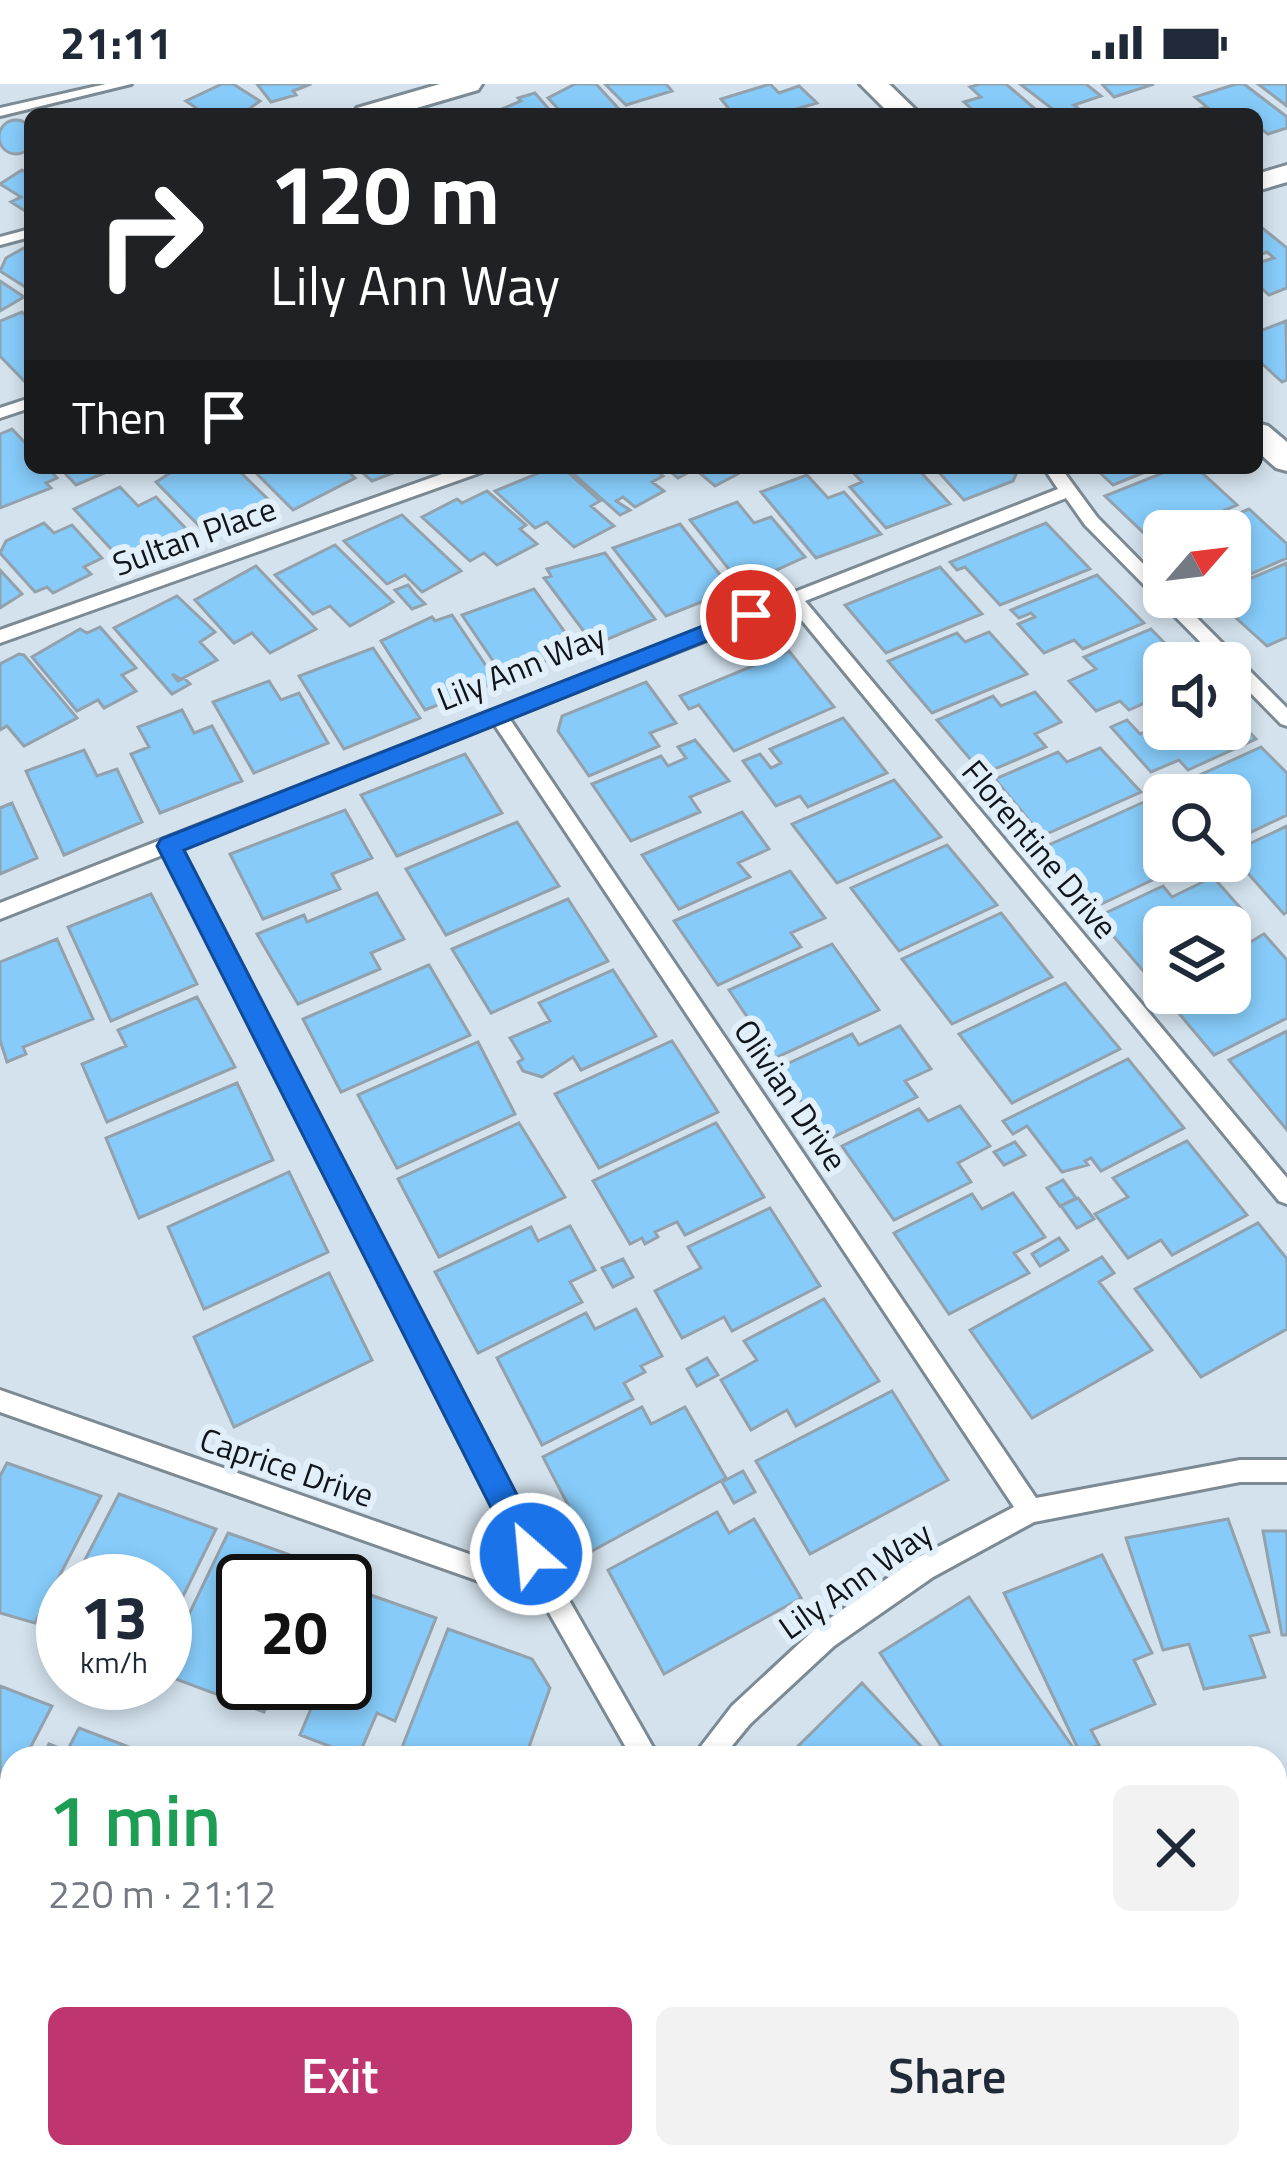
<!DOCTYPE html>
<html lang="en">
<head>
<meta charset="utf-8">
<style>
  :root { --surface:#fff; --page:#f2f2f3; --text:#1f2937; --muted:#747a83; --accent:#bf356f }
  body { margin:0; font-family:"Titillium Web",sans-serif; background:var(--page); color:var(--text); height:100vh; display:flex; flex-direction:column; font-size:45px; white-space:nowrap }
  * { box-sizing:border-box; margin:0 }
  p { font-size:39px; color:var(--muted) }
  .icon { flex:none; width:66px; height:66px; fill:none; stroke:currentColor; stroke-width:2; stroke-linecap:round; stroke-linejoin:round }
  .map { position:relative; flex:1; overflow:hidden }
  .details { position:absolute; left:0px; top:1662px; width:1287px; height:423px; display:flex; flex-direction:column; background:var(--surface); border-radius:36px 36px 0 0; box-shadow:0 6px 18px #0003 }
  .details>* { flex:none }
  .guide { position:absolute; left:24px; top:24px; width:1239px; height:366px; border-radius:18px; box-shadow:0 6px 18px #0003; background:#202124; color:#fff; overflow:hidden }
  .needle { width:78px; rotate:62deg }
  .tools { position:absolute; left:1143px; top:426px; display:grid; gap:24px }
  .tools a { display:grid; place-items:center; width:108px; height:108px; border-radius:18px; background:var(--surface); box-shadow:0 6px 18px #0003; font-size:60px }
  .speed { position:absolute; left:36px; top:1470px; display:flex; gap:24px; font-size:60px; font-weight:700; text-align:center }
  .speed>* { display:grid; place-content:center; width:156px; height:156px; border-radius:50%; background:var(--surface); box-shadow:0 6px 18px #0003; line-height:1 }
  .speed small { font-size:30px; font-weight:400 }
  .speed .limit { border:6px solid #111; border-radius:18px; background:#fff; color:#111 }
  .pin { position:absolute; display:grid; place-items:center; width:102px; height:102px; color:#fff; margin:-51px; border:6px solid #fff; border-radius:50%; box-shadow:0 3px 12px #0007 }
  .me { position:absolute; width:132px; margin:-66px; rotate:333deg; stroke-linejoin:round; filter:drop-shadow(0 0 9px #0008) }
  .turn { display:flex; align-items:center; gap:42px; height:252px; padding:0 48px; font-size:54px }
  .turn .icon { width:156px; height:156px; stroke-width:2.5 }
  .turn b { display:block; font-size:84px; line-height:102px }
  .then { display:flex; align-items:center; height:114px; padding:0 48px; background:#0003; gap:24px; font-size:45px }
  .round { display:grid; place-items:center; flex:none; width:126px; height:126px; border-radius:18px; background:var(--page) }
  .summary { display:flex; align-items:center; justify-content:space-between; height:204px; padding:0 48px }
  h1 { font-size:72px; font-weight:600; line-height:90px; color:#1e9e55 }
  .primary-button { display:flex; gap:24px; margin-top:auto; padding:24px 48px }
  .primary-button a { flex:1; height:138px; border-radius:18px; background:var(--accent); color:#fff; font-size:48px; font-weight:600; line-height:138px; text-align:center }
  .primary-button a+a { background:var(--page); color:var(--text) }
  .status { display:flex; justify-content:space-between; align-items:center; height:84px; padding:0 60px; background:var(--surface); direction:ltr }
  .status svg { height:33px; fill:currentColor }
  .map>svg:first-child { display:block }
  .building { fill:#86cbf9; stroke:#93a1ac; stroke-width:3 }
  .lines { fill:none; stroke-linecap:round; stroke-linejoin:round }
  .service-casing { stroke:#7c8a94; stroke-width:6 }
  .minor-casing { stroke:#7c8a94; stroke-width:6 }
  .secondary-casing { stroke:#7c8a94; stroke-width:6 }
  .service { fill:#fff; fill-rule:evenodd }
  .minor { fill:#fff; fill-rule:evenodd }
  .secondary { fill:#fcdde8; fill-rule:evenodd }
  .route { fill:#1a73e8; stroke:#114b97; stroke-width:3 }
  .labels { text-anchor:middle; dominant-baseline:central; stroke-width:12; stroke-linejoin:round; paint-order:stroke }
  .street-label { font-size:33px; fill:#101519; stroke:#e0effa }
</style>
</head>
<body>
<div class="status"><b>21:11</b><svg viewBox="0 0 49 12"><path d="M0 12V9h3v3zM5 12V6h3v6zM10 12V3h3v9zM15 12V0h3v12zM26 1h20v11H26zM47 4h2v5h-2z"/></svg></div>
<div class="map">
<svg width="1287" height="2084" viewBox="0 0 1287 2084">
  <rect width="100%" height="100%" fill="#d3e2ed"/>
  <path class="building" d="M222 0H233L260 17 242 30H205L186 17Z
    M257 0H311L293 7 296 11 271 18Z
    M575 0H596L619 25 603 30H563L548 14Z
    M605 0H666L672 7 626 21Z
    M770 0 779 9 799 2 817 19 796 25 801 30H733L721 15Z
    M980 0H1006L1041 30H977L964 18 981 13 970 3Z
    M1020 0H1086L1101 12 1074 21 1084 29 1059 30Z
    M1102 0H1154L1114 13Z
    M1236 0H1244L1287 33V44L1268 50 1257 42V30H1206L1200 25 1207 23 1195 13Z
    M1258 0H1287V22Z
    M535 9 553 30 492 29 521 17 518 14Z
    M-1 53a17 17 0 1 1 34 0a17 17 0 1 1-34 0Z
    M22 86 30 90V130L11 118 21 113 0 100Z
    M1261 143 1287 164V204L1269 211 1257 200V174L1261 178 1274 174 1267 168 1257 172V145Z
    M29 161 30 162V206L0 187 6 174Z
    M0 197 24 213 0 227Z
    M22 228 30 236 28 301 0 272V237Z
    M1286 237 1287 296 1282 298 1257 275V248Z
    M12 345 30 364V384H48L57 394 46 399 51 404 0 424V350Z
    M60 384H116L76 401Z
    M178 384H236L275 422 226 449 223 445 209 452 156 398Z
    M259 384H345L355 394 293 426 254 387Z
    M357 384H406L372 397Z
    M551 384H563L600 417 591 422 614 442 574 463 547 438 535 444 495 407Z
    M567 384H653L663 392 652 398 664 407 635 423 623 413 616 417 630 426 620 431Z
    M666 384H749L715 402 695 385 678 394Z
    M849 384H917L950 420 886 444 850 403 862 398Z
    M935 384H1019L1013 397 964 416Z
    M1095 384H1155L1113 401Z
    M1175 384 1200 387 1237 421 1176 447H1164V452L1152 457 1105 412Z
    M807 391 828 414 844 408 881 450 816 474 761 408Z
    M120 403 138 422 156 413 191 450 134 482 126 481 74 425Z
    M487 407 526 441 520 445 537 460 497 481 484 469 470 477 422 433 457 415 462 419Z
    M737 418 754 439 771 433 805 473 746 500 739 498 690 436Z
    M1249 425 1287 460V474L1230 499V447H1197Z
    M402 431 461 487 422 508 405 491 387 500 344 457Z
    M44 439 54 449 72 441 102 474 84 483 91 490 53 509 47 503 35 508 0 469 6 457Z
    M1046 439 1090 485 1000 521 965 483 957 486 950 478Z
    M680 440 732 506 666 532 613 464Z
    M335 461 393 518 350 542 330 522 313 530 275 491Z
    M605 469 655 535 594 561 544 494 551 492 547 485Z
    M1287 479V553L1267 562 1213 513H1230V503Z
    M256 482 316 545 270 569 252 549 234 559 195 516Z
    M940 483 982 530 886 569 845 521Z
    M0 486 22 510 0 524Z
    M1097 491 1144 539 1083 565 1074 556 1044 569 1018 540 1035 533 1031 529 1019 534 1011 526Z
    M408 501 416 511 425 520 412 525 395 506Z
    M534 505 577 565 504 593 462 531Z
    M177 512 215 548 200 558 217 576 181 595 172 590 178 597 184 594 190 600 172 610 114 544Z
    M452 531 497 598 425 626 381 557 432 533 435 537Z
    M100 543 136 584 122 591 136 607 104 624 98 616 77 627 32 573 80 545 87 549Z
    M1151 545 1184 579H1164V610L1129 626 1120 617 1096 627 1069 597 1096 585 1084 573Z
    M989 548 1027 590 932 629 888 577 957 549 965 558Z
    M373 564 420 634 344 665 299 592Z
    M789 567 834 623 734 667 699 621 689 625 680 612Z
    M19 570 24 571 77 634 24 662 7 642 0 646V580Z
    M269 597 281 616 299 609 328 659 254 689 213 618Z
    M646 598 676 639 650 649 659 662 589 692 558 647 562 632Z
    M1035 608 1061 638 1035 650 1046 663 983 690 937 636 993 612 1001 622Z
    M1164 620V645H1230V628L1256 655 1188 686 1179 676 1151 688 1111 643 1127 636 1140 650 1158 643 1145 629Z
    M182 626 194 649 212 642 242 697 160 729 131 670 149 663 138 643Z
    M843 634 887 689 808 723 800 712 776 722 743 677 760 670 771 684 781 679 770 665Z
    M695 656 729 697 690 713 700 728 631 757 592 700 661 672 668 682 686 674 678 663Z
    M1261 663 1287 689V731L1243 752 1230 743V711H1199L1204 709 1191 695Z
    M1100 664 1141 708 1042 752 995 695 1058 668 1067 678Z
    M84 666 97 692 117 685 142 738 64 771 26 687Z
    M465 670 502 729 397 772 361 711Z
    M894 696 941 753 837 799 792 740Z
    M1144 718 1164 740V770L1153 775 1165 790 1093 824 1042 764Z
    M12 719 37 774 0 790V724Z
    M345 726 372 774 332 790 340 805 263 835 230 770Z
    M742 728 769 765 738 779 750 793 679 825 642 771Z
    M517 738 559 802 446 851 406 785Z
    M1287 742V828L1284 830 1230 769Z
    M947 761 997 821 899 867 851 804Z
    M790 787 825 834 791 849 801 863 718 901 674 837Z
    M1213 793 1244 828 1220 840 1223 843H1164V890L1151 896 1097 833 1163 802 1172 813Z
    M377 809 404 855 371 869 380 885 298 920 257 850 304 831 307 838Z
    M151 810 197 900 111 937 68 843Z
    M568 815 608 877 491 929 452 865Z
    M1001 829 1052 893 952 940 902 875Z
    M1264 850 1287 876V934L1214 971 1166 914 1159 917 1152 908 1164 902V909H1230V870Z
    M57 855 93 935 23 963 26 970 7 978 0 956V878Z
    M832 860 879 926 775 974 729 906Z
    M429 881 470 951 341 1008 303 935Z
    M613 886 656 952 581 986 573 973 542 993 523 987 518 978 523 975 510 954 550 937 539 919Z
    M1065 899 1120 965 1012 1019 959 950Z
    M197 913 235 983 107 1038 82 980 126 962 118 946Z
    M900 942 931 985 905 997 917 1013 827 1056 778 984 852 950 859 961Z
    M1287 947V1046L1229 976Z
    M672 957 718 1028 599 1084 555 1010Z
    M478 958 515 1030 397 1084 358 1011Z
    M1128 975 1184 1044 1101 1087 1091 1074 1085 1077 1088 1081 1062 1088 1027 1042 1013 1050 1003 1037Z
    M237 999 273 1076 139 1134 106 1054Z
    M960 1022 990 1062 958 1079 971 1098 894 1136 842 1062 919 1025 928 1037Z
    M519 1039 565 1113 439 1173 398 1095Z
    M716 1039 764 1113 685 1151 677 1138 655 1148 658 1153 645 1160 642 1154 630 1160 593 1097Z
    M1187 1057 1247 1131 1172 1171 1161 1156 1128 1174 1095 1130 1128 1113 1113 1094Z
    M1015 1058 1025 1071 1004 1081 994 1068Z
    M289 1088 328 1168 204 1225 168 1143Z
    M1063 1096 1076 1114 1060 1122 1047 1104Z
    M1013 1109 1045 1153 1014 1169 1029 1189 949 1230 894 1149 972 1110 982 1125Z
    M1078 1114 1094 1135 1077 1144 1061 1122Z
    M770 1124 820 1202 732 1247 724 1233 682 1254 655 1207 701 1184 688 1163Z
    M1258 1139 1287 1175V1245L1201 1293 1135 1205Z
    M570 1142 595 1186 570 1198 582 1218 478 1269 435 1188 531 1143 538 1157Z
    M1059 1154 1068 1166 1040 1182 1032 1170Z
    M1102 1173 1114 1189 1099 1198 1152 1266 1032 1334 970 1246Z
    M623 1175 633 1193 613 1203 602 1184Z
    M329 1189 372 1276 234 1343 194 1253Z
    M824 1215 879 1297 796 1342 787 1326 751 1346 721 1296 757 1276 744 1257Z
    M636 1225 662 1272 641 1282 645 1288 624 1299 633 1315 542 1361 497 1274 586 1229 595 1245Z
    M707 1274 718 1291 697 1302 687 1285Z
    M892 1307 948 1396 810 1470 756 1377Z
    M642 1323 651 1340 685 1323 726 1394 592 1467 543 1373Z
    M7 1379 101 1412 35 1539 0 1529V1392Z
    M743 1387 755 1408 734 1419 722 1398Z
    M119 1410 216 1445 165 1549V1497H74Z
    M717 1428 729 1449 754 1435 801 1514 664 1590 608 1486Z
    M1228 1435 1269 1548 1250 1552 1265 1593 1204 1605 1189 1560 1163 1566 1126 1454Z
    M1263 1447H1287V1551H1282Z
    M228 1449 327 1484 321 1497H243V1599H277L264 1628 165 1591V1580Z
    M1102 1471 1152 1569 1134 1576 1155 1620 1091 1646 1099 1661 1080 1669 1004 1509Z
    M345 1502 436 1534 395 1637 377 1629 358 1673 300 1651 318 1608 293 1599H345Z
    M969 1513 1074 1665 1061 1674H949L880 1569Z
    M448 1545 532 1575 550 1604 525 1674H398Z
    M862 1599 932 1674H786Z
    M0 1602 52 1622 25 1674H12V1700L0 1723Z
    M79 1644 137 1666 133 1674H42L49 1660 67 1667Z
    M12 1735V1803L0 1798V1759Z
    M12 1972V2073H102L97 2084H0V1998Z
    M120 2073H256L252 2084H116Z
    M551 2073H712L728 2084H545Z"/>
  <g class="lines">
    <defs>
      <path id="service" d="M106 0H131L0 32V24Z
        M30 145V153L0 161V153Z
        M30 314V324L0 334V324Z
        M459 384H484L482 388 0 559V546Z
        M1044 384H1061L1097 433 1164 501V513H1176L1287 624V642L1281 640 1230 588V579H1221L1085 441 1066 414 805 517 1287 1094V1120L1279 1117 791 523 509 634 1036 1414 1240 1376H1287V1398H1240L1034 1438 933 1493 834 1562 750 1640 722 1674H692L732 1622 816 1544 915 1475 1014 1423 494 640 180 764 561 1502 659 1674H632L544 1520 0 1328V1306L529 1491 165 770 0 835V819L1058 405Z
        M0 1866 12 1871V1899L0 1894Z
        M453 2073H509L505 2084H459Z"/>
      <path id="minor" d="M440 0H482L478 6 396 30H353L357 24Z
        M860 0H889L920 30H890Z
        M1287 81V98L1257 107V90Z
        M1257 339 1268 342 1287 358V387L1276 384 1257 367Z"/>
      <path id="secondary" d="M1287 1744V1820L1275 1822V1746Z
        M939 2073H1021L1019 2084H937Z"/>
    </defs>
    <use href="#service" class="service-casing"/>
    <use href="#minor" class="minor-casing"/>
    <use href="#secondary" class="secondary-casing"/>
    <use href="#service" class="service"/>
    <use href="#minor" class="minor"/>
    <use href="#secondary" class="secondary"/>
  </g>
  <path class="route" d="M751 523 759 525V536L184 766 542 1459 547 1470 542 1481 531 1485 520 1481 157 762 161 755Z"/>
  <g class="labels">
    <g class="street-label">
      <text transform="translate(194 452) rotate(-20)">Sultan Place</text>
      <text transform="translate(521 583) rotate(-22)">Lily Ann Way</text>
      <text transform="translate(1040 765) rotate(50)">Florentine Drive</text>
      <text transform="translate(791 1011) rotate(56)">Olivian Drive</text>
      <text transform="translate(287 1383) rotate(19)">Caprice Drive</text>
      <text transform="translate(855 1496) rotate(-35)">Lily Ann Way</text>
    </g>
  </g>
</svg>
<div class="tools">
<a><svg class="needle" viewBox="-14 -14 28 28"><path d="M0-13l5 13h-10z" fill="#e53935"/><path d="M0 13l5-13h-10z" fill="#747a83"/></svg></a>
<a><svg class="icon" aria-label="sound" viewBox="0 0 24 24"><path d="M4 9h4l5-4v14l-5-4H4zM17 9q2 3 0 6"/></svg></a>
<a><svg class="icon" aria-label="search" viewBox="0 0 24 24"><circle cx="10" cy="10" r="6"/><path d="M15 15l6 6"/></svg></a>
<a><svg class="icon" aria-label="layers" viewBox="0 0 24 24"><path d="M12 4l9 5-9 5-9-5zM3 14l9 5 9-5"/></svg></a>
</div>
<div class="speed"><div>13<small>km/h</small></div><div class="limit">20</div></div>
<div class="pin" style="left:751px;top:531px;background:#d93025"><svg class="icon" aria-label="arrive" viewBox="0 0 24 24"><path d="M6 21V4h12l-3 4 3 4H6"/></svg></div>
<svg class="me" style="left:531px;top:1470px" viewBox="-20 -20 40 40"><circle r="17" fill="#1a73e8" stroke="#fff" stroke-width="3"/><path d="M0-11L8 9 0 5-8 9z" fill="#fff"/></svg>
<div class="guide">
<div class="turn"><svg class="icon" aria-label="right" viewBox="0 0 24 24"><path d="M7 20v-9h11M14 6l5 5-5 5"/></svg><div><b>120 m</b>Lily Ann Way</div></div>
<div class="then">Then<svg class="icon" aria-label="arrive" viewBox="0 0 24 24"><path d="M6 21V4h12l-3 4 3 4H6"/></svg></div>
</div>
<section class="details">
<div class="summary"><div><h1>1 min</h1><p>220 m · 21:12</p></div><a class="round"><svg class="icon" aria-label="close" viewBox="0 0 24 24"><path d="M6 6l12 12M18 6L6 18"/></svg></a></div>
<div class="primary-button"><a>Exit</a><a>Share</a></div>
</section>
</div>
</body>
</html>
